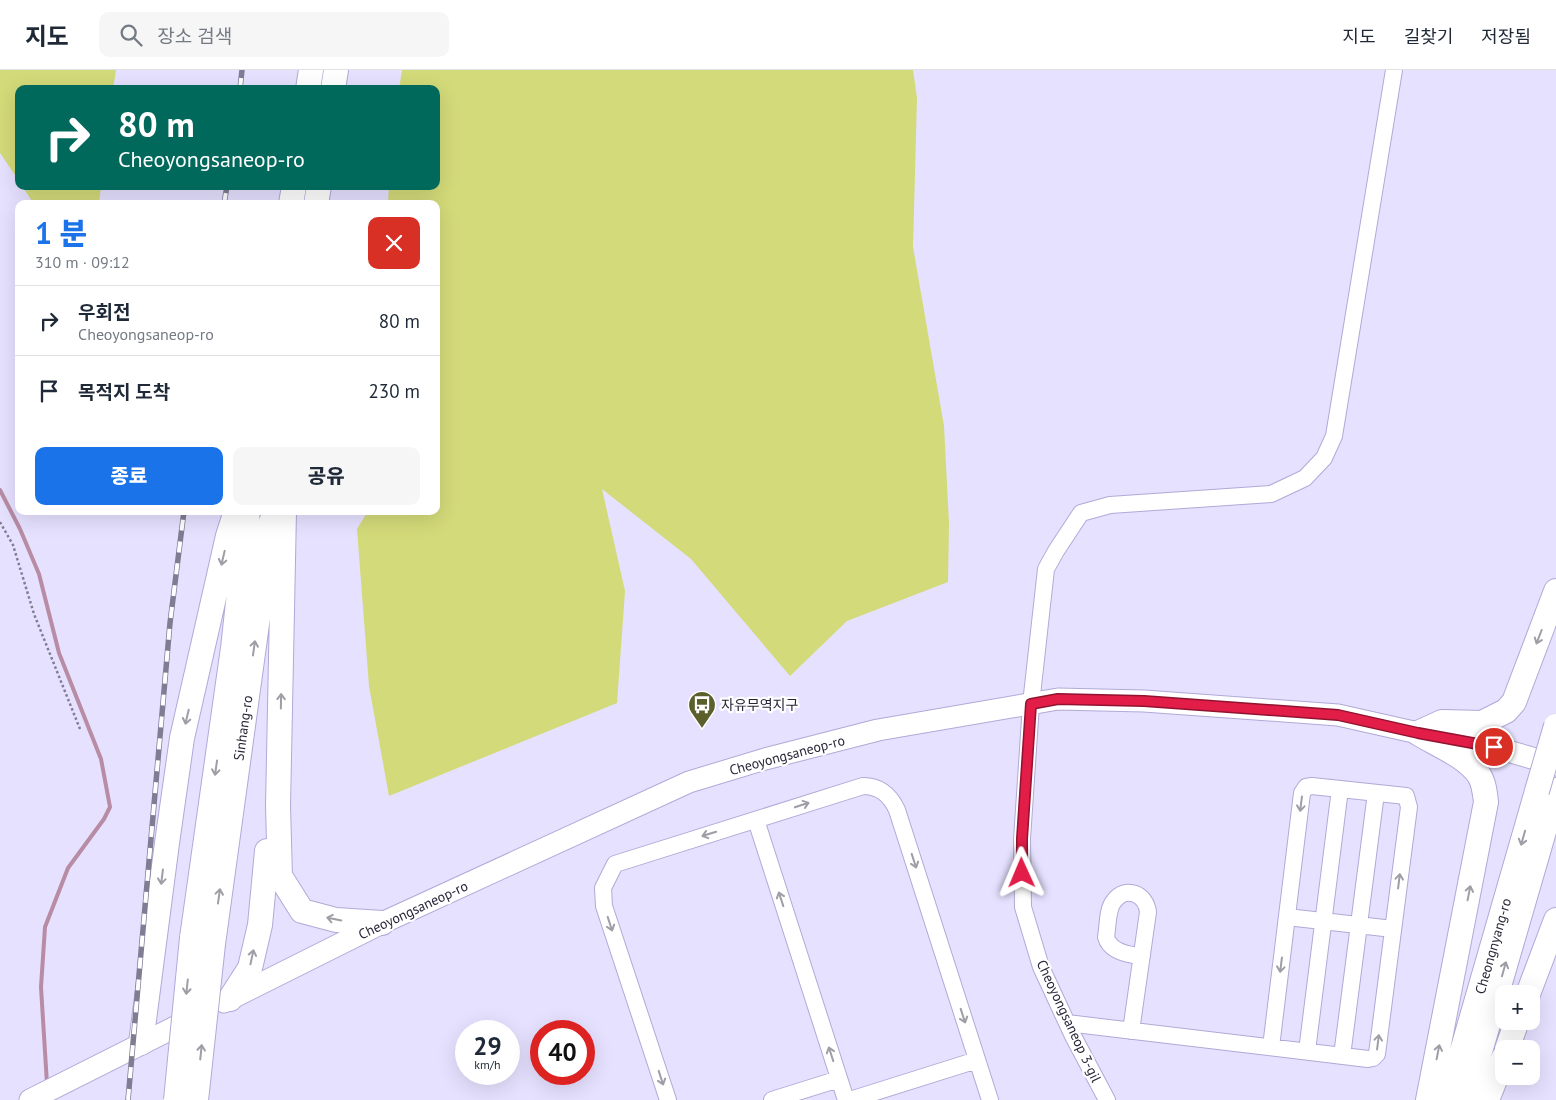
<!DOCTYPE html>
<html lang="ko">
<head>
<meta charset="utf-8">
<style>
  :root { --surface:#fff; --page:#f6f6f7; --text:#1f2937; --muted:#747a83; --line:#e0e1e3; --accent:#1a73e8 }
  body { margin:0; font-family:"PT Sans","Noto Sans KR",sans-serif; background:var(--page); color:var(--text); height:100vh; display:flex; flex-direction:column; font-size:19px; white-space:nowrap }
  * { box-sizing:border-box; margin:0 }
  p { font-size:16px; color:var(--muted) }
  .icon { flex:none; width:28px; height:28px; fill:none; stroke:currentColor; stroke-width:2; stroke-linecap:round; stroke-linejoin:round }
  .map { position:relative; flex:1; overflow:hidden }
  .panel { position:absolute; left:15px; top:130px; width:425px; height:315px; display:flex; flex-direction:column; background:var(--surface); border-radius:10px; box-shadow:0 5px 20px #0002 }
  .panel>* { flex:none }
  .hud { position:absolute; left:15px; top:15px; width:425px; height:105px; border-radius:10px; box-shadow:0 5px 20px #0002; background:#00695c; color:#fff; overflow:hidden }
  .controls { position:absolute; left:1495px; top:915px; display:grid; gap:10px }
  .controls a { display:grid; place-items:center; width:45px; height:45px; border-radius:10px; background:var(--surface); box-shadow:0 5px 20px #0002; font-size:25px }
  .speed { position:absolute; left:455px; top:950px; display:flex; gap:10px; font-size:25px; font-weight:700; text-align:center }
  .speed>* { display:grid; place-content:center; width:65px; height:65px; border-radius:50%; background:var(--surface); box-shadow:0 5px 20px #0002; line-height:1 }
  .speed small { font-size:12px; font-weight:400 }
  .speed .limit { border:8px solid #d22; background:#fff; color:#111 }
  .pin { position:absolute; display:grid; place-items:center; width:42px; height:42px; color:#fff; margin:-21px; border:2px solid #fff; border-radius:50%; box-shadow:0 1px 5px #0007 }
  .me { position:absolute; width:55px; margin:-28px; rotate:359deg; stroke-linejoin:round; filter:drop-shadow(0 0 4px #0008) }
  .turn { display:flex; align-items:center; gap:18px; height:105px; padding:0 20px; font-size:22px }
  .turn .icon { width:65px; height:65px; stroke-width:2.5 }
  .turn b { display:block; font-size:35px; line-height:42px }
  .round { display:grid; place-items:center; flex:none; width:52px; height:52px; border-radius:10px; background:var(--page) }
  .headline { display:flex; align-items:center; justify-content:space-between; height:85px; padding:0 20px }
  h1 { font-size:30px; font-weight:800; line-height:38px; color:var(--accent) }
  .cta { display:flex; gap:10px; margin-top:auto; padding:10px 20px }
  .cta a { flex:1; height:58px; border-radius:10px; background:var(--accent); color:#fff; font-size:20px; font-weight:800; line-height:58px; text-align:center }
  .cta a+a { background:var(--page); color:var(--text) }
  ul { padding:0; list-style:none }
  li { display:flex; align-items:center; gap:15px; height:70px; padding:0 20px; border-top:1px solid var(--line) }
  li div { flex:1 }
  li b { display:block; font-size:19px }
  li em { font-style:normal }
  header { display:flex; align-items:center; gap:30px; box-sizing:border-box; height:70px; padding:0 25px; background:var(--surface); border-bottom:1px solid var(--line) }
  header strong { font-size:24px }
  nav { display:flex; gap:28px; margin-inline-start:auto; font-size:18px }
  .search { width:350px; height:45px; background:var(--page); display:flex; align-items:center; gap:12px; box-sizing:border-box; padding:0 18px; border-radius:10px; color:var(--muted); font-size:19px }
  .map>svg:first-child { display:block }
  .green { fill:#d3da79 }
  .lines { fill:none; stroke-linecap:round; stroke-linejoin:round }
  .stream { stroke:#b88ca4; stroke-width:4 }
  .minor-casing { stroke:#b1a9d7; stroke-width:18 }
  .major-casing { stroke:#b1a9d7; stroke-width:23 }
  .highway-casing { stroke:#b1a9d7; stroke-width:26 }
  .path { stroke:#817d95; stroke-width:2.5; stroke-dasharray:2.5 2.5; stroke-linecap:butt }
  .minor { stroke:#fff; stroke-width:16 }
  .major { stroke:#fff; stroke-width:21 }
  .highway { stroke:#fff; stroke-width:24 }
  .rail-casing { stroke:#7f7c93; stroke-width:5.5 }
  .rail { stroke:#fff; stroke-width:4; stroke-dasharray:11; stroke-linecap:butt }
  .highway-bridge-casing { stroke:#b1a9d7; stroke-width:26; stroke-linecap:butt }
  .highway-bridge { stroke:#fff; stroke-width:24 }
  .oneway { stroke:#9f9da5 }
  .route-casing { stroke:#92132f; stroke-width:12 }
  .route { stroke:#e11d48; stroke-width:9 }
  .labels { text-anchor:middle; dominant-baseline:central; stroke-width:4.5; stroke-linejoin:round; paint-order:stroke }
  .poi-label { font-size:14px; fill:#292638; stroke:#fff; text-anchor:start }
  .street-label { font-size:14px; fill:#292638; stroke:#fff }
</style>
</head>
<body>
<header>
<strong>지도</strong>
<div class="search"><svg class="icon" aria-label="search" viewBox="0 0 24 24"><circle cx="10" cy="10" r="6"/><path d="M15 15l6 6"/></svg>장소 검색</div>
<nav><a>지도</a><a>길찾기</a><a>저장됨</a></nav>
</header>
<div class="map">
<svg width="1556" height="1030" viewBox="0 0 1556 1030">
  <rect width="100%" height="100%" fill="#e6e1ff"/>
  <path class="green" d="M0 0H116L113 19H19V111L0 83Z
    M402 0H913L917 28 913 177 944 356 949 453 948 512 847 551 790 606 691 489 602 419 625 521 617 633 389 726 369 616 357 459 368 441H436V134H388L389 116H436V19H399Z
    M22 116H101L99 134H34Z"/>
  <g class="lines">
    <path class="stream" d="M0 420 20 459 39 504 59 583 101 689 110 737 104 749 68 798 45 857 41 917 47 1014"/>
    <defs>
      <path id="minor" d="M756 750 846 1030
        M1287 847 1393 859
        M1067 953 1368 989 1373 988 1377 984 1409 737 1406 726 1312 716 1306 717 1302 723 1271 977
        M1131 961 1148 842C1146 824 1126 815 1114 831 1107 839 1108 856 1106 867 1110 882 1128 885 1142 886
        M1307 981 1340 719
        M1342 986 1376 723
        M668 1030 604 836 603 818 615 794 863 716C880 716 890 725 897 740L990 1030
        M772 1030 839 1009
        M850 1030 977 990
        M1107 1030 1073 966 1041 897 1023 837 1022 769 1031 634 1046 499 1056 481 1081 443 1110 435 1271 424 1305 408 1324 388 1334 366 1394 0"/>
      <path id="major" d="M224 932 382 853 689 712 765 689 878 660 1058 629 1144 631 1338 645 1418 663 1494 677 1556 695
        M30 1030 197 946"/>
      <path id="highway" d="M308 19 311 0
        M333 19 336 0
        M291 134 294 116
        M316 134 319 116
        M284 441 278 736 280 806 302 841 336 850 382 853
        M1418 663C1437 675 1466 686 1479 705 1484 713 1485 723 1486 732L1428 1030
        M1418 663 1442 652 1482 653 1506 641 1514 632 1556 521
        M192 868 233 578 248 441
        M213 874 271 452
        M1528 924 1556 850
        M230 929 250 898 260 855 267 781
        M141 973 167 773 182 668 228 466 236 441
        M1507 979 1517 951
        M1448 1030 1537 721
        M1466 1030 1556 720
        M1487 1030 1504 987"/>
    </defs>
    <use href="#minor" class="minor-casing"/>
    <use href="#major" class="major-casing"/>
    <use href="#highway" class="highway-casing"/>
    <path class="path" d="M0 452 13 475 34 544 80 659"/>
    <use href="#minor" class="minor"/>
    <use href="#major" class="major"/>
    <use href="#highway" class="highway"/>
    <defs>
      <path id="rail" d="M240 19 242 0
        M224 134 227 116
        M128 1030 170 553 184 441"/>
    </defs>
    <use href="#rail" class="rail-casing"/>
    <use href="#rail" class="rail"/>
    <defs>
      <path id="highway-bridge" d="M1537 721 1556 656
        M176 1030 192 868
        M196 1030 213 874"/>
    </defs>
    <use href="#highway-bridge" class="highway-bridge-casing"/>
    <use href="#highway-bridge" class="highway-bridge"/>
  </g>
  <defs><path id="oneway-shaft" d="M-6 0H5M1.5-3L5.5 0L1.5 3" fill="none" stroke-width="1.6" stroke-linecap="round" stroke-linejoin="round" transform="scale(1.25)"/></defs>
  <g class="oneway">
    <use href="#oneway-shaft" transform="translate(223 488) rotate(103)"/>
    <use href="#oneway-shaft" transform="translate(1539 567) rotate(111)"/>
    <use href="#oneway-shaft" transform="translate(254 578) rotate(-82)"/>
    <use href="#oneway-shaft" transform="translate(281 631) rotate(-89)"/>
    <use href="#oneway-shaft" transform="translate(187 647) rotate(103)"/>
    <use href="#oneway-shaft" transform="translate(216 698) rotate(98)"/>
    <use href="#oneway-shaft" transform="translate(1301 734) rotate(97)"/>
    <use href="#oneway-shaft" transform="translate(802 735) rotate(-18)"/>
    <use href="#oneway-shaft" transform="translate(709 764) rotate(163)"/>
    <use href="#oneway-shaft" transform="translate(1523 768) rotate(106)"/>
    <use href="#oneway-shaft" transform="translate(914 791) rotate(72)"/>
    <use href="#oneway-shaft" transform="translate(162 807) rotate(97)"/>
    <use href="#oneway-shaft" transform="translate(1399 811) rotate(-83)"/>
    <use href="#oneway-shaft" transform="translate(1469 823) rotate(-79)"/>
    <use href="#oneway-shaft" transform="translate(219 826) rotate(-82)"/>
    <use href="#oneway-shaft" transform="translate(781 829) rotate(-108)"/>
    <use href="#oneway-shaft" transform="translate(334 849) rotate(-169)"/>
    <use href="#oneway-shaft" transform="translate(610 854) rotate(72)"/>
    <use href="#oneway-shaft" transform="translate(252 887) rotate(-78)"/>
    <use href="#oneway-shaft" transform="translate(1281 895) rotate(97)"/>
    <use href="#oneway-shaft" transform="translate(1504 899) rotate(-74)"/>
    <use href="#oneway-shaft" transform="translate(187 917) rotate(96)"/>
    <use href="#oneway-shaft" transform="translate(963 946) rotate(72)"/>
    <use href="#oneway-shaft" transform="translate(1378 972) rotate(-83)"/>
    <use href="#oneway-shaft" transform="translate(201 982) rotate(-84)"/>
    <use href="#oneway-shaft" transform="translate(1438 982) rotate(-79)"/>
    <use href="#oneway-shaft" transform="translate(831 984) rotate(-108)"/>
    <use href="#oneway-shaft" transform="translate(661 1008) rotate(72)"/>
  </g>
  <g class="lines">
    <defs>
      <path id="route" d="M1022 803V769L1031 634 1058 629 1144 631 1338 645 1418 663 1494 677"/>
    </defs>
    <use href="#route" class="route-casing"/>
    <use href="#route" class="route"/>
  </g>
  <defs>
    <symbol id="bus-pin" viewBox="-11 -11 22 30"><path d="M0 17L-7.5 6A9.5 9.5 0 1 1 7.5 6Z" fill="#5b5f2c" stroke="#fff"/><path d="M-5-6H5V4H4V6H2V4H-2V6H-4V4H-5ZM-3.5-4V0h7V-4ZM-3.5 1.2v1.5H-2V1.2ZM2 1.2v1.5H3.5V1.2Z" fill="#fff"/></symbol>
  </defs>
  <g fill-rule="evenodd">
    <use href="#bus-pin" x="686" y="619" width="32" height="43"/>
  </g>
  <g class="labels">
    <g class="poi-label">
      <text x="721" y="635">자유무역지구</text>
    </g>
    <g class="street-label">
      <text transform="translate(243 658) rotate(-82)">Sinhang-ro</text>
      <text transform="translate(787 685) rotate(-15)">Cheoyongsaneop-ro</text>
      <text transform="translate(413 840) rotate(-25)">Cheoyongsaneop-ro</text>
      <text transform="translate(1493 876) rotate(-74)">Cheongnyang-ro</text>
      <text transform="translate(1069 951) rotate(65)">Cheoyongsaneop 3-gil</text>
    </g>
  </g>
</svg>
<div class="controls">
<a>+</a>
<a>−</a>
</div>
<div class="speed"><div>29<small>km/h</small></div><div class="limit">40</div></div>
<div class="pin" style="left:1494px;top:677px;background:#d93025"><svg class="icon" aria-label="arrive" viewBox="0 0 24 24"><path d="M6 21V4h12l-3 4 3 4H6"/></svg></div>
<svg class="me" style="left:1022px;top:803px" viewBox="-20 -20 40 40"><path d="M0-17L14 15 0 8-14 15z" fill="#e11d48" stroke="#fff" stroke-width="4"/></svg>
<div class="hud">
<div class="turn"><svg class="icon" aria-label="right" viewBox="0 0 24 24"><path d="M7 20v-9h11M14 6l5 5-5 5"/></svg><div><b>80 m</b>Cheoyongsaneop-ro</div></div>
</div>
<section class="panel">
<div class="headline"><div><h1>1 분</h1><p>310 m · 09:12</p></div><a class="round" style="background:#d93025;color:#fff"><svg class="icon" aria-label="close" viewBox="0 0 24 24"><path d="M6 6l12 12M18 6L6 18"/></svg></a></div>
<ul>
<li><svg class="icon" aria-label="right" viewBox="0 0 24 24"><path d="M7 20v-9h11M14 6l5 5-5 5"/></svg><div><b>우회전</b><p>Cheoyongsaneop-ro</p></div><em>80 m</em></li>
<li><svg class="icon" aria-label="arrive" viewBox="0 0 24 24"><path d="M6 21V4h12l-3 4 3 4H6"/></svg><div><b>목적지 도착</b></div><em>230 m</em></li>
</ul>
<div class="cta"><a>종료</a><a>공유</a></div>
</section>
</div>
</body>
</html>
